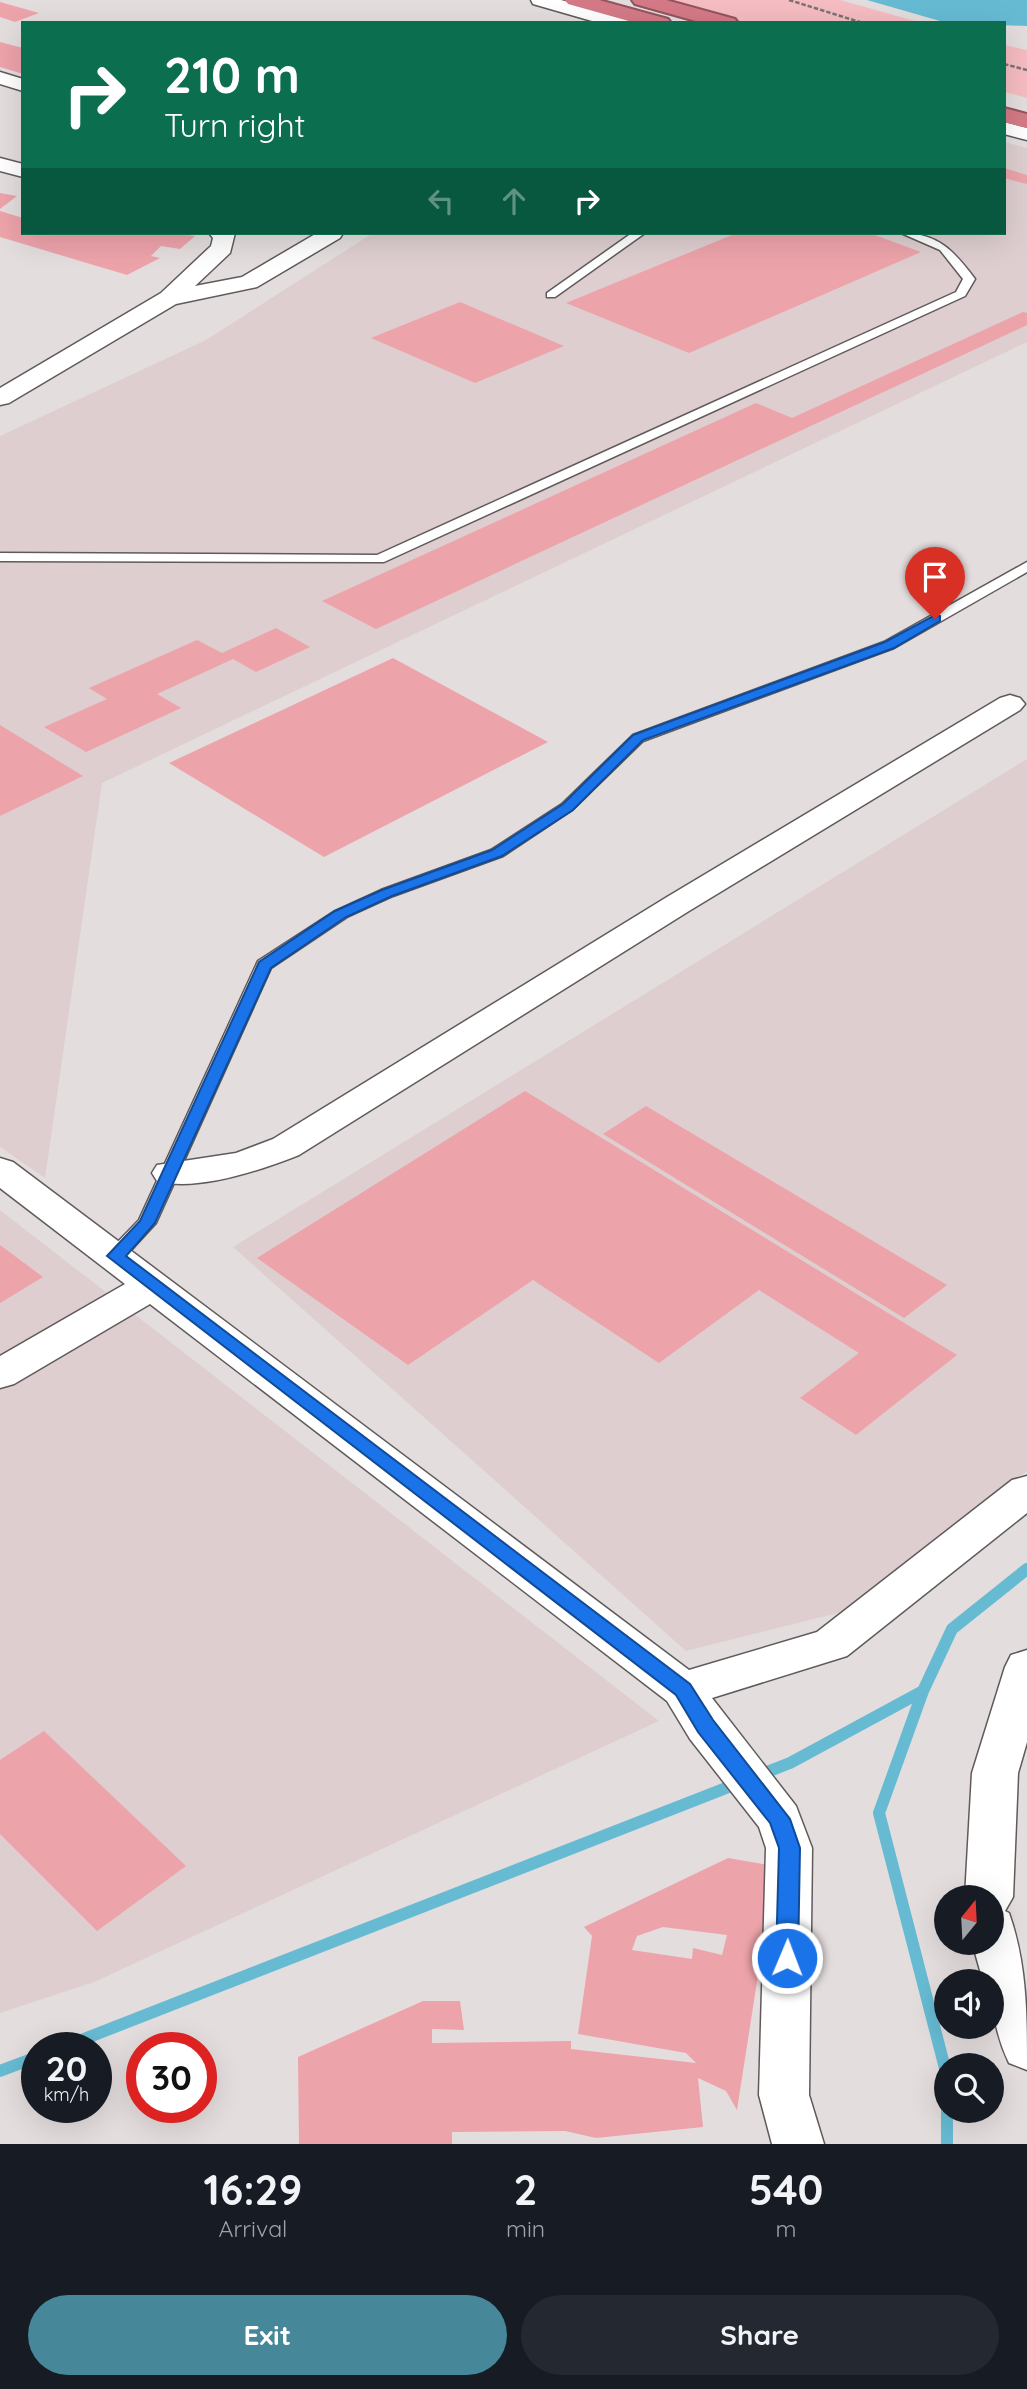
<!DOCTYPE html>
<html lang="en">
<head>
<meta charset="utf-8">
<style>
  :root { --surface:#171b24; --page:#242831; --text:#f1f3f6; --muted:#9ea1a6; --accent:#46879a }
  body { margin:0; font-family:Quicksand,sans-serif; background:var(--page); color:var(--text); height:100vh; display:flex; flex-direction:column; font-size:26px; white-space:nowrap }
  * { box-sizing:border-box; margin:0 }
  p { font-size:23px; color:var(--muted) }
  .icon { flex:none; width:38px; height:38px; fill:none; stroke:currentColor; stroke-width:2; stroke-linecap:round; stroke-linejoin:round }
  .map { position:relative; height:2144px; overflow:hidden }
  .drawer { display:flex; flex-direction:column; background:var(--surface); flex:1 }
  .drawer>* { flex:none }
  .guide { position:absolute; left:21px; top:21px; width:985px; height:214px; border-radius:0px; box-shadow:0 7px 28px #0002; background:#0b6e4f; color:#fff; overflow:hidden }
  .needle { width:46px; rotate:18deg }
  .tools { position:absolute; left:934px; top:1885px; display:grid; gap:14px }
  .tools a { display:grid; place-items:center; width:70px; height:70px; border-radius:50%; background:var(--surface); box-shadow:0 7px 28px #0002; font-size:35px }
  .speed { position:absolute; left:21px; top:2032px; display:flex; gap:14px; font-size:35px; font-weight:700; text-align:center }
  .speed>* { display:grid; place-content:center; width:91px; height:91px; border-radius:50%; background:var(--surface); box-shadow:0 7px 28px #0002; line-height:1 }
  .speed small { font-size:18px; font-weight:400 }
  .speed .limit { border:10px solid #d22; background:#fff; color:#111 }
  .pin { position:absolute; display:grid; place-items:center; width:60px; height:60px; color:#fff; margin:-72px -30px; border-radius:50% 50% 50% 0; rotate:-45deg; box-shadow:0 0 7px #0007 }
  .pin .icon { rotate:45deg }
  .me { position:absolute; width:77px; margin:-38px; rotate:1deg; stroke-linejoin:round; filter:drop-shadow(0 0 5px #0008) }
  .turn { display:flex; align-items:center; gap:24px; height:147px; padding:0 28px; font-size:32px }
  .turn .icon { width:91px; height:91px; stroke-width:2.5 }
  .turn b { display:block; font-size:49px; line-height:60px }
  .lanes { display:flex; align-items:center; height:66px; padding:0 28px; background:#0003; justify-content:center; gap:35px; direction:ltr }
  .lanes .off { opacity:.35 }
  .eta { display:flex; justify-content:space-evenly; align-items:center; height:119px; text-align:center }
  .eta b { font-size:42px; font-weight:800; line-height:49px }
  .primary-button { display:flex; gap:14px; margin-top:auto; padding:14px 28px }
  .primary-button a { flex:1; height:80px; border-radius:42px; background:var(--accent); color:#fff; font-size:28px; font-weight:800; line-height:80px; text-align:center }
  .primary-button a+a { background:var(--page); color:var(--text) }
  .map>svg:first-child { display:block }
  .built { fill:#dececf }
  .green { fill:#f5bcc1 }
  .water { fill:#66bbd3 }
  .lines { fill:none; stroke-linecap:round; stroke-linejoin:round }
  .stream { stroke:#66bbd3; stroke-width:12 }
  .building { fill:#eda3aa; fill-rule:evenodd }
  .lane-casing { stroke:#605a5b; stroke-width:3 }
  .street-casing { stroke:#605a5b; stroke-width:3 }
  .highway-casing { stroke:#91555d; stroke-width:4 }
  .path { stroke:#797474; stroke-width:2.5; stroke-dasharray:4.5 2; stroke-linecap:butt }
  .lane { fill:#fff; fill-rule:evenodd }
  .street { fill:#fff; fill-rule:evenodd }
  .highway { fill:#d47a86; fill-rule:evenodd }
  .route { fill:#1a73e8; stroke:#114b97; stroke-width:2 }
</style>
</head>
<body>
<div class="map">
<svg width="1027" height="2144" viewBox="0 0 1027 2144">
  <rect width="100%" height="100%" fill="#e4ddde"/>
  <path class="built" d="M1005 142 1027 148V342L102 783 45 1178 0 1147V436L206 340 373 233H1004Z
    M1027 759V1471L842 1612 686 1651 233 1247Z
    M0 1210 659 1721 94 1982 0 2013Z"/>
  <path class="green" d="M658 0H840L922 23H742Z
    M1004 45 1027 50V98L1005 92Z"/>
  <path class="water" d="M867 0H1027V26L947 23Z"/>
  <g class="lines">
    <path class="stream" d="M923 1691 879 1813 947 2076
      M759 1775 790 1763 923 1691 952 1629 1027 1569
      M61 2048 739 1783
      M0 2071 37 2057
      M947 2110V2144"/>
  </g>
  <path class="building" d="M0 2 39 13 15 22 0 17Z
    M0 42 23 48V74L0 67Z
    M1004 168 1027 175V184L1004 178Z
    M0 193 17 196 0 209Z
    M0 211 23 218V233H174L195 236 180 249 161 246 151 256 160 258 127 275 0 237Z
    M737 233H869L921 252 689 353 566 303Z
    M460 302 564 346 475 383 371 338Z
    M1023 312 1027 313V325L376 629 322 601 756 403 792 418Z
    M276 628 310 647 256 672 233 659 157 694 181 708 86 752 44 727 107 699 89 688 197 640 222 653Z
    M393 658 548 742 324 857 169 763Z
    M0 725 83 776 0 816Z
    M525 1091 901 1321 957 1355 856 1435 800 1398 859 1353 759 1290 659 1363 533 1280 408 1365 257 1258Z
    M646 1106 947 1285 904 1318 603 1134Z
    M0 1245 43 1277 0 1303Z
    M44 1731 186 1866 97 1931 0 1834V1760Z
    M728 1858 775 1866 737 2110 726 2091 698 2078 703 2127 596 2138 565 2131 452 2132V2144H299L298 2057 423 2001H460L464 2030 432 2029V2043L571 2041V2049L696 2063 686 2053 578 2034 592 1936 584 1927ZM663 1927 727 1935 722 1955 693 1948 692 1959 632 1950 637 1936Z"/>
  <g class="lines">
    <defs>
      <path id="lane" d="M632 233H645L555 297H547V293Z
        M901 233C938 233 954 251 975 279L965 296 384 562 0 561V553L377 555 956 292 963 279 940 250Z
        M1027 562V572L894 648 643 741 572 810 503 856 393 896 347 917 271 968 156 1223 122 1260H108L106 1256 108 1252 139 1220 258 961 335 911 381 890 491 850 562 804 633 735 884 642Z"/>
      <path id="street" d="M531 0H561L628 19 630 23H599L533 4Z
        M0 72 23 79V91L0 84Z
        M1004 122 1027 128V140L1004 134Z
        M0 158 23 164V177L0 171Z
        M209 233H235L230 253 195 286 242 277 317 233H343L340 238 257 287 176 304 9 403 0 405V388L161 293 211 246 213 238Z
        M1010 695 1020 698 1025 704 1020 710 689 911 299 1155C261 1170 197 1192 157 1181L152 1173 157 1165 236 1153 273 1139 667 897 1000 698Z
        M0 1158 13 1162 689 1670 817 1632 1012 1480 1027 1476V1513L847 1656 712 1698 796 1806 812 1848 809 2095 824 2144H772L759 2095 766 1848 759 1827 690 1739 667 1701 150 1304 14 1384 0 1388V1356L125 1284 0 1188Z
        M1027 1650V1742L1018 1773 1013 1897 1005 1911 1009 1913C1027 1964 1027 2014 1027 2070L1009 2063C996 2036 992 2011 992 1981H983L972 1942H992V1897H965L972 1773 1005 1667 1011 1655Z"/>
      <path id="highway" d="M565 0H599L668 19 671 23H636L568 4Z
        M632 0H666L735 19 738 23H703L635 4Z
        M1004 108 1027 114V128L1004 122Z"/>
    </defs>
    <use href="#lane" class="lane-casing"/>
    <use href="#street" class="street-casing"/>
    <use href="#highway" class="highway-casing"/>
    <path class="path" d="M789 0 863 23
      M1004 64 1027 70"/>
    <use href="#lane" class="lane"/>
    <use href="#street" class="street"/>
    <use href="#highway" class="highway"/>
  </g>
  <path class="route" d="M935 615 940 616V621L894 648 643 740 573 810 502 856 392 896 346 917 271 968 155 1223 126 1256 690 1684 713 1720 790 1819 800 1848 798 1958 795 1964 787 1967 779 1964 776 1958 779 1848 770 1823 698 1732 676 1695 107 1256 140 1221 259 962 335 911 382 890 492 850 563 804 633 735 885 642Z"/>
</svg>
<div class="tools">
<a><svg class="needle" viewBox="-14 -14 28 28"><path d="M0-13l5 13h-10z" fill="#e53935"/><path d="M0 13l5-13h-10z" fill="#9ea1a6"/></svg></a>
<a><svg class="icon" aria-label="sound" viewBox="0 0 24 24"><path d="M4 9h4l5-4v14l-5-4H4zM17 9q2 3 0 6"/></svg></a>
<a><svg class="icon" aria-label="search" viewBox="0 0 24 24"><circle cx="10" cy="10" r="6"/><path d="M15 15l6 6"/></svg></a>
</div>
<div class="speed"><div>20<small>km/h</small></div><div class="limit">30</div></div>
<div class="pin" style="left:935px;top:619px;background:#d93025"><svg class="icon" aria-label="arrive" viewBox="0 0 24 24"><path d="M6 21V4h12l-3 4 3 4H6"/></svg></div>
<svg class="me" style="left:787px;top:1958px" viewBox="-20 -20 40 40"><circle r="17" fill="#1a73e8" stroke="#fff" stroke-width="3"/><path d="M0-11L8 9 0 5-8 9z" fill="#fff"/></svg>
<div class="guide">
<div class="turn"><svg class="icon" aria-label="right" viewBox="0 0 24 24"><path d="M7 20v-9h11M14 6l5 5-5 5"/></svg><div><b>210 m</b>Turn right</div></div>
<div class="lanes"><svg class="icon off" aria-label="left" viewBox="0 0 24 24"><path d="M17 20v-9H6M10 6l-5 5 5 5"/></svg><svg class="icon off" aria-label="ahead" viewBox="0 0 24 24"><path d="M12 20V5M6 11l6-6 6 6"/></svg><svg class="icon" aria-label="right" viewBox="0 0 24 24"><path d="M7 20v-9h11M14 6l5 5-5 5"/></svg></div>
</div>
</div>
<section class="drawer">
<div class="eta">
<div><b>16:29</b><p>Arrival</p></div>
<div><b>2</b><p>min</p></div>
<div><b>540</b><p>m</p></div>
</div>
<div class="primary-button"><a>Exit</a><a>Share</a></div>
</section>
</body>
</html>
